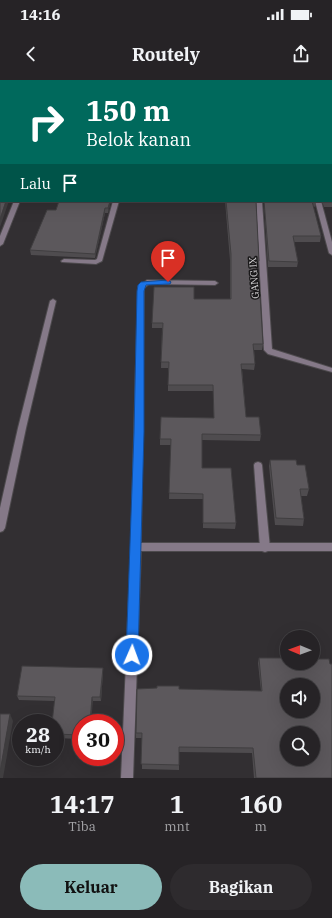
<!DOCTYPE html>
<html lang="id">
<head>
<meta charset="utf-8">
<style>
  :root { --surface:#262326; --page:#2e2b2e; --text:#f1f3f6; --muted:#a4a4a7; --line:#424043; --accent:#8bbbb9 }
  body { margin:0; font-family:"IBM Plex Serif",serif; background:var(--page); color:var(--text); height:100vh; display:flex; flex-direction:column; font-size:15px; white-space:nowrap }
  * { box-sizing:border-box; margin:0 }
  p { font-size:13px; color:var(--muted) }
  .icon { flex:none; width:22px; height:22px; fill:none; stroke:currentColor; stroke-width:2; stroke-linecap:round; stroke-linejoin:round }
  .map { position:relative; height:698px; overflow:hidden }
  .details { display:flex; flex-direction:column; background:var(--surface); flex:1 }
  .details>* { flex:none }
  .banner { position:absolute; left:0px; top:0px; width:332px; height:122px; box-shadow:0 4px 16px #0002,0 0 0 1px var(--line); background:#00695c; color:#fff; overflow:hidden }
  .needle { width:26px; rotate:271deg }
  .buttons { position:absolute; left:280px; top:550px; display:grid; gap:8px }
  .buttons a { display:grid; place-items:center; width:40px; height:40px; border-radius:50%; background:var(--surface); box-shadow:0 4px 16px #0002,0 0 0 1px var(--line); font-size:20px }
  .speed { position:absolute; left:12px; top:634px; display:flex; gap:8px; font-size:20px; font-weight:700; text-align:center }
  .speed>* { display:grid; place-content:center; width:52px; height:52px; border-radius:50%; background:var(--surface); box-shadow:0 4px 16px #0002,0 0 0 1px var(--line); line-height:1 }
  .speed small { font-size:10px; font-weight:400 }
  .speed .limit { border:6px solid #d22; background:#fff; color:#111 }
  .pin { position:absolute; display:grid; place-items:center; width:34px; height:34px; color:#fff; margin:-41px -17px; border-radius:50% 50% 50% 0; rotate:-45deg; box-shadow:0 0 4px #0007 }
  .pin .icon { rotate:45deg }
  .me { position:absolute; width:44px; margin:-22px; rotate:2deg; stroke-linejoin:round; filter:drop-shadow(0 0 3px #0008) }
  .turn { display:flex; align-items:center; gap:14px; height:84px; padding:0 20px; font-size:18px }
  .turn .icon { width:52px; height:52px; stroke-width:2.5 }
  .turn b { display:block; font-size:28px; line-height:34px }
  .then { display:flex; align-items:center; height:38px; padding:0 20px; background:#0003; gap:8px; font-size:15px }
  .eta { display:flex; justify-content:space-evenly; align-items:center; height:68px; text-align:center }
  .eta b { font-size:24px; font-weight:700; line-height:28px }
  .cta { display:flex; gap:8px; margin-top:auto; padding:8px 20px }
  .cta a { flex:1; height:46px; border-radius:24px; background:var(--accent); color:#111; font-size:16px; font-weight:700; line-height:46px; text-align:center }
  .cta a+a { background:var(--page); color:var(--text) }
  .status { display:flex; justify-content:space-between; align-items:center; height:28px; padding:0 20px; background:var(--surface); direction:ltr }
  .status svg { height:11px; fill:currentColor }
  header { display:flex; justify-content:space-between; align-items:center; height:52px; padding:0 20px; background:var(--surface); font-size:18px; font-weight:700 }
  .map>svg:first-child { display:block }
  .lines { fill:none; stroke-linecap:round; stroke-linejoin:round }
  .stream { fill:#28112d; fill-rule:evenodd }
  .lane-casing { stroke:#4d4a4d; stroke-width:2 }
  .street-casing { stroke:#4d4a4d; stroke-width:2 }
  .lane { fill:#857988; fill-rule:evenodd }
  .street { fill:#857988; fill-rule:evenodd }
  .wall { fill:#4f4c4f }
  .shaded-wall { fill:#403e40 }
  .building { fill:#5c585c; stroke:#403e40; fill-rule:evenodd }
  .route { fill:#1a73e8; stroke:#114b97 }
  .labels { text-anchor:middle; dominant-baseline:central; stroke-width:3; stroke-linejoin:round; paint-order:stroke }
  .far-street-label { font-size:10px; fill:#d9d7d9; stroke:#191819 }
</style>
</head>
<body>
<div class="status"><b>14:16</b><svg viewBox="0 0 49 12"><path d="M0 12V9h3v3zM5 12V6h3v6zM10 12V3h3v9zM15 12V0h3v12zM26 1h20v11H26zM47 4h2v5h-2z"/></svg></div>
<header><svg class="icon" aria-label="back" viewBox="0 0 24 24"><path d="M15 5l-7 7 7 7"/></svg>Routely<svg class="icon" aria-label="share" viewBox="0 0 24 24"><path d="M12 15V3M7 8l5-5 5 5M5 13v7h14v-7"/></svg></header>
<div class="map">
<svg width="332" height="698" viewBox="0 0 332 698">
  <rect width="100%" height="100%" fill="#322f32"/>
  <g class="lines">
    <path class="stream" d="M0 85H1V87H0Z
      M331 91H332V93H331Z"/>
    <defs>
      <path id="lane" d="M258 382 261 383 262 385 270 468 268 471 265 472 262 471 260 468 254 385 255 383Z"/>
      <path id="street" d="M311 0H315V1H311Z
        M331 92 332 93V97L331 96Z
        M14 121H20L3 164 0 166V156Z
        M113 121H119L102 181 96 184 62 182 61 181 64 179 95 180 97 179Z
        M256 121H262L272 269 332 288V292L268 274 264 270Z
        M315 121H321L332 162V175L329 173Z
        M147 200 215 201 218 203 215 205 149 204 144 208 141 463H332V471H141L133 698H121L131 467 138 207Z
        M53 219 56 221 26 348 5 448 3 451 0 452V428L18 348 50 221Z"/>
    </defs>
    <use href="#lane" class="lane-casing"/>
    <use href="#street" class="street-casing"/>
    <use href="#lane" class="lane"/>
    <use href="#street" class="street"/>
  </g>
  <path class="wall" d="M332 97V127H324L322 121H331Z
    M59 121H111L108 133H105L95 178 31 175 30 170 56 130Z
    M225 121H256L259 181 258 187H256L263 264 262 270H254L255 284 254 290 242 289 246 337 261 355 260 361 202 360V388L236 443 235 449 203 448V419H169L171 365H160V359L214 338 213 311H168V288H161L162 248H152V243L194 219H230V180Z
    M264 121H316L315 127 313 126 321 156 320 162H294L298 182 297 187H268Z
    M270 380 297 385 309 409 307 416H301L304 439 303 446 275 445 269 386Z
    M259 578 332 698H254L252 673 179 672V690L142 689V658H136V653L179 609 261 611 258 583Z
    M103 592 101 621H93L81 643V659L55 658 54 621 19 620 17 616Z"/>
  <path class="shaded-wall" d="M1 27V33L0 34V28Z
    M6 121H9L0 147V139Z
    M110 121H111L108 133V128Z
    M105 128V133L95 178V174Z
    M103 588V592L101 621 100 617Z
    M92 617 93 621 91 643H90Z
    M10 634 13 641 3 698H0V692Z"/>
  <path class="building" d="M0 4H1V27L0 28Z
    M331 13H332V57H331Z
    M0 90H1V121H6L0 139Z
    M331 97H332V121H325H331Z
    M59 121H110L108 128H105L95 174 30 170 47 130H56Z
    M226 121H256L259 181H255L260 215 263 264H253L255 284H241L246 337H259L261 355 202 354V388H231L236 443H203V414L169 413 171 359H160L161 337 214 338 213 305H168L169 282H161L163 243H152L154 207H194V219H231V174Z
    M264 121H316H312L321 156H293L298 182 269 181Z
    M270 380H296L297 385H305L309 409H300L304 439 276 438Z
    M259 578H287V583H313V579H329L330 584H332V698H256L253 668 179 667V685L141 684 142 653H136L137 609 157 608V606H179V609L262 611ZM287 605H313V631H287ZM287 653H313V679H287Z
    M22 586 103 588 100 617H92L90 643H81V655L55 654V643H52L55 617 17 616Z
    M0 634H10L0 692Z"/>
  <path class="route" d="M168 200 171 202 170 204 146 205 144 211V352L138 575 136 579 132 580 127 579 126 575 134 352 137 211 138 205 141 202Z"/>
  <g class="labels">
    <g class="far-street-label">
      <text transform="translate(254 198) rotate(-94)">GANG IX</text>
    </g>
  </g>
</svg>
<div class="buttons">
<a><svg class="needle" viewBox="-14 -14 28 28"><path d="M0-13l5 13h-10z" fill="#e53935"/><path d="M0 13l5-13h-10z" fill="#a4a4a7"/></svg></a>
<a><svg class="icon" aria-label="sound" viewBox="0 0 24 24"><path d="M4 9h4l5-4v14l-5-4H4zM17 9q2 3 0 6"/></svg></a>
<a><svg class="icon" aria-label="search" viewBox="0 0 24 24"><circle cx="10" cy="10" r="6"/><path d="M15 15l6 6"/></svg></a>
</div>
<div class="speed"><div>28<small>km/h</small></div><div class="limit">30</div></div>
<div class="pin" style="left:168px;top:202px;background:#d93025"><svg class="icon" aria-label="arrive" viewBox="0 0 24 24"><path d="M6 21V4h12l-3 4 3 4H6"/></svg></div>
<svg class="me" style="left:132px;top:575px" viewBox="-20 -20 40 40"><circle r="17" fill="#1a73e8" stroke="#fff" stroke-width="3"/><path d="M0-11L8 9 0 5-8 9z" fill="#fff"/></svg>
<div class="banner">
<div class="turn"><svg class="icon" aria-label="right" viewBox="0 0 24 24"><path d="M7 20v-9h11M14 6l5 5-5 5"/></svg><div><b>150 m</b>Belok kanan</div></div>
<div class="then">Lalu<svg class="icon" aria-label="arrive" viewBox="0 0 24 24"><path d="M6 21V4h12l-3 4 3 4H6"/></svg></div>
</div>
</div>
<section class="details">
<div class="eta">
<div><b>14:17</b><p>Tiba</p></div>
<div><b>1</b><p>mnt</p></div>
<div><b>160</b><p>m</p></div>
</div>
<div class="cta"><a>Keluar</a><a>Bagikan</a></div>
</section>
</body>
</html>
